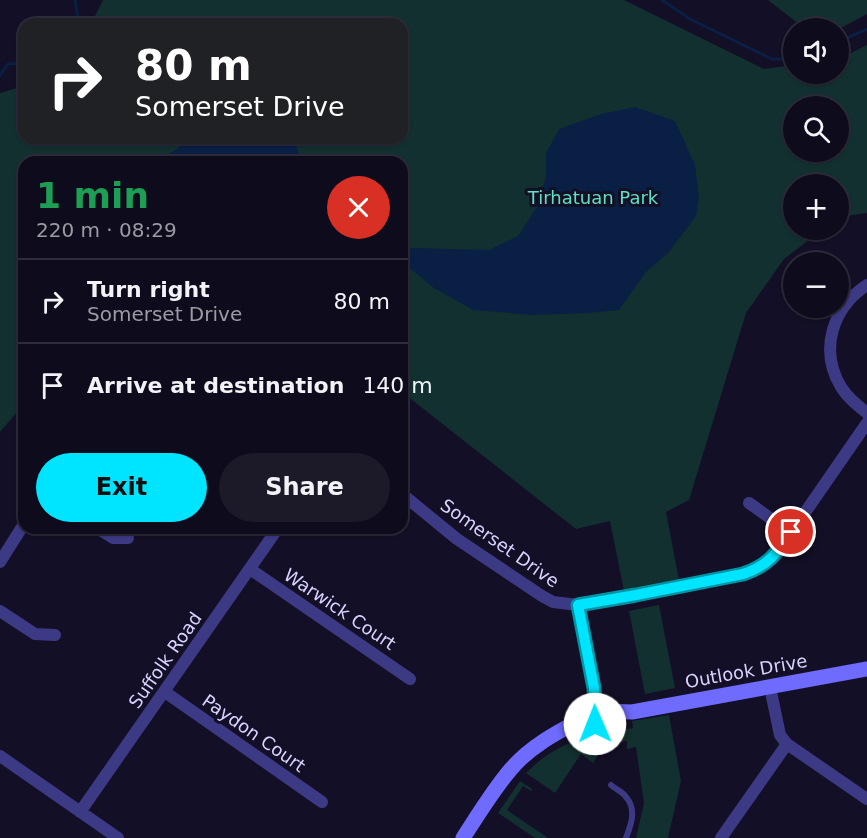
<!DOCTYPE html>
<html lang="en">
<head>
<meta charset="utf-8">
<style>
  :root { --surface:#0e0b1c; --page:#1c1929; --text:#f1f3f6; --muted:#9b9ba3; --line:#2e2b3b; --accent:#00e5ff }
  body { margin:0; font-family:"DejaVu Sans",sans-serif; background:var(--page); color:var(--text); height:100vh; display:flex; flex-direction:column; font-size:22px; white-space:nowrap }
  * { box-sizing:border-box; margin:0 }
  p { font-size:20px; color:var(--muted) }
  .icon { flex:none; width:33px; height:33px; fill:none; stroke:currentColor; stroke-width:2; stroke-linecap:round; stroke-linejoin:round }
  .map { position:relative; flex:1; overflow:hidden }
  .side { position:absolute; left:18px; top:156px; width:390px; height:378px; display:flex; flex-direction:column; background:var(--surface); border-radius:18px; box-shadow:0 2px 4px #0004,0 0 0 2px var(--line) }
  .side>* { flex:none }
  .guide { position:absolute; left:18px; top:18px; width:390px; height:126px; border-radius:18px; box-shadow:0 2px 4px #0004,0 0 0 2px var(--line); background:#202124; color:#fff; overflow:hidden }
  .controls { position:absolute; left:783px; top:18px; display:grid; gap:12px }
  .controls a { display:grid; place-items:center; width:66px; height:66px; border-radius:50%; background:var(--surface); box-shadow:0 2px 4px #0004,0 0 0 2px var(--line); font-size:30px }
  .pin { position:absolute; display:grid; place-items:center; width:51px; height:51px; color:#fff; margin:-26px; border:3px solid #fff; border-radius:50%; box-shadow:0 2px 6px #0007 }
  .me { position:absolute; width:66px; margin:-33px; rotate:359deg; stroke-linejoin:round; filter:drop-shadow(0 0 4px #0008) }
  .turn { display:flex; align-items:center; gap:21px; height:126px; padding:0 18px; font-size:27px }
  .turn .icon { width:78px; height:78px; stroke-width:2.5 }
  .turn b { display:block; font-size:42px; line-height:51px }
  .round { display:grid; place-items:center; flex:none; width:63px; height:63px; border-radius:32px; background:var(--page) }
  .head { display:flex; align-items:center; justify-content:space-between; height:102px; padding:0 18px }
  h1 { font-size:36px; font-weight:600; line-height:45px; color:#1e9e55 }
  .primary-button { display:flex; gap:12px; margin-top:auto; padding:12px 18px }
  .primary-button a { flex:1; height:69px; border-radius:36px; background:var(--accent); color:#111; font-size:24px; font-weight:600; line-height:69px; text-align:center }
  .primary-button a+a { background:var(--page); color:var(--text) }
  ul { padding:0; list-style:none }
  li { display:flex; align-items:center; gap:18px; height:84px; padding:0 18px; border-top:2px solid var(--line) }
  li div { flex:1 }
  li b { display:block; font-size:22px }
  li em { font-style:normal }
  .map>svg:first-child { display:block }
  .green { fill:#12302f; fill-rule:evenodd }
  .water { fill:#0a1f44 }
  .lines { fill:none; stroke-linecap:round; stroke-linejoin:round }
  .stream { stroke:#0a1f44; stroke-width:3 }
  .lane { stroke:#3d3a85; stroke-width:6 }
  .street { stroke:#3d3a85; stroke-width:12 }
  .secondary { stroke:#6f6bff; stroke-width:15 }
  .route-casing { stroke:#0095a6; stroke-width:15 }
  .route { stroke:#00e5ff; stroke-width:10 }
  .labels { text-anchor:middle; dominant-baseline:central; stroke-width:6; stroke-linejoin:round; paint-order:stroke }
  .park-label { font-size:18px; fill:#5fe0c0; stroke:#130f26 }
  .street-label { font-size:18px; fill:#d9d4ff; stroke:#130f26 }
</style>
</head>
<body>
<div class="map">
<svg width="867" height="838" viewBox="0 0 867 838">
  <rect width="100%" height="100%" fill="#130f26"/>
  <path class="green" d="M103 0H624L764 69 793 65 794 74H838L839 59 867 45V213L839 217 838 184H794V230H822L784 259 746 313 689 500 666 512 679 580 624 591 610 521 576 529 402 392V162H24V404L0 432V93L24 86V138H402V24H91ZM794 106H838V152H794Z
    M768 0H867V14L839 29 804 28Z
    M659 605 675 688 645 694 629 611Z
    M669 715 681 781 668 838H636L644 803 636 747 627 749V741L605 744 593 763 581 754 555 793 526 773C561 738 587 738 633 728L632 721Z
    M520 781 532 789 531 791 523 786 507 810 548 838H535L498 813Z"/>
  <path class="water" d="M635 107 675 121 695 165 699 198 696 216 669 252 646 272 619 310 588 313 533 315 473 310 434 288 406 265 411 248 489 250 518 236 536 208 546 176V153L559 129 601 114Z
    M193 138H293L302 162H157Z"/>
  <g class="lines">
    <path class="stream" d="M75 0 79 24
      M662 0 690 19 772 59H794
      M838 42 867 29
      M0 75 8 64 24 63"/>
    <path class="lane" d="M611 785C615 789 623 792 626 797 637 809 631 825 626 838"/>
    <path class="street" d="M867 285C832 308 819 350 841 387 848 398 857 405 867 413
      M402 494 457 539 542 596 553 602 578 605 636 595 743 574C757 569 767 563 777 553L867 423
      M749 503 791 533
      M97 528 113 538H128
      M0 562 24 524
      M250 569 410 679
      M578 605 594 688 601 710
      M0 611 35 634 55 635
      M770 687 780 735 787 744 867 799
      M165 692 322 802
      M0 756 118 838
      M80 812 278 528
      M721 838 787 744"/>
    <path class="secondary" d="M591 718a8 8 0 1 1 16 0a8 8 0 1 1-16 0Z
      M604 711 632 712 867 669
      M463 838C478 815 493 790 511 769 533 743 564 729 593 713"/>
  </g>
  <g class="lines">
    <defs>
      <path id="route" d="M595 724 591 719 593 713 595 711 594 688 578 605 636 595 743 574C768 566 777 553 791 532"/>
    </defs>
    <use href="#route" class="route-casing"/>
    <use href="#route" class="route"/>
  </g>
  <g class="labels">
    <g class="park-label">
      <text x="593" y="197">Tirhatuan Park</text>
    </g>
    <g class="street-label">
      <text transform="translate(500 543) rotate(35)">Somerset Drive</text>
      <text transform="translate(340 609) rotate(34)">Warwick Court</text>
      <text transform="translate(165 660) rotate(-55)">Suffolk Road</text>
      <text transform="translate(746 671) rotate(-10)">Outlook Drive</text>
      <text transform="translate(254 733) rotate(35)">Paydon Court</text>
    </g>
  </g>
</svg>
<div class="controls">
<a><svg class="icon" aria-label="sound" viewBox="0 0 24 24"><path d="M4 9h4l5-4v14l-5-4H4zM17 9q2 3 0 6"/></svg></a>
<a><svg class="icon" aria-label="search" viewBox="0 0 24 24"><circle cx="10" cy="10" r="6"/><path d="M15 15l6 6"/></svg></a>
<a>+</a>
<a>−</a>
</div>
<div class="pin" style="left:791px;top:532px;background:#d93025"><svg class="icon" aria-label="arrive" viewBox="0 0 24 24"><path d="M6 21V4h12l-3 4 3 4H6"/></svg></div>
<svg class="me" style="left:595px;top:724px" viewBox="-20 -20 40 40"><circle r="19" fill="#fff"/><path d="M0-13L10 11 0 6-10 11z" fill="#00e5ff"/></svg>
<div class="guide">
<div class="turn"><svg class="icon" aria-label="right" viewBox="0 0 24 24"><path d="M7 20v-9h11M14 6l5 5-5 5"/></svg><div><b>80 m</b>Somerset Drive</div></div>
</div>
<section class="side">
<div class="head"><div><h1>1 min</h1><p>220 m · 08:29</p></div><a class="round" style="background:#d93025;color:#fff"><svg class="icon" aria-label="close" viewBox="0 0 24 24"><path d="M6 6l12 12M18 6L6 18"/></svg></a></div>
<ul>
<li><svg class="icon" aria-label="right" viewBox="0 0 24 24"><path d="M7 20v-9h11M14 6l5 5-5 5"/></svg><div><b>Turn right</b><p>Somerset Drive</p></div><em>80 m</em></li>
<li><svg class="icon" aria-label="arrive" viewBox="0 0 24 24"><path d="M6 21V4h12l-3 4 3 4H6"/></svg><div><b>Arrive at destination</b></div><em>140 m</em></li>
</ul>
<div class="primary-button"><a>Exit</a><a>Share</a></div>
</section>
</div>
</body>
</html>
